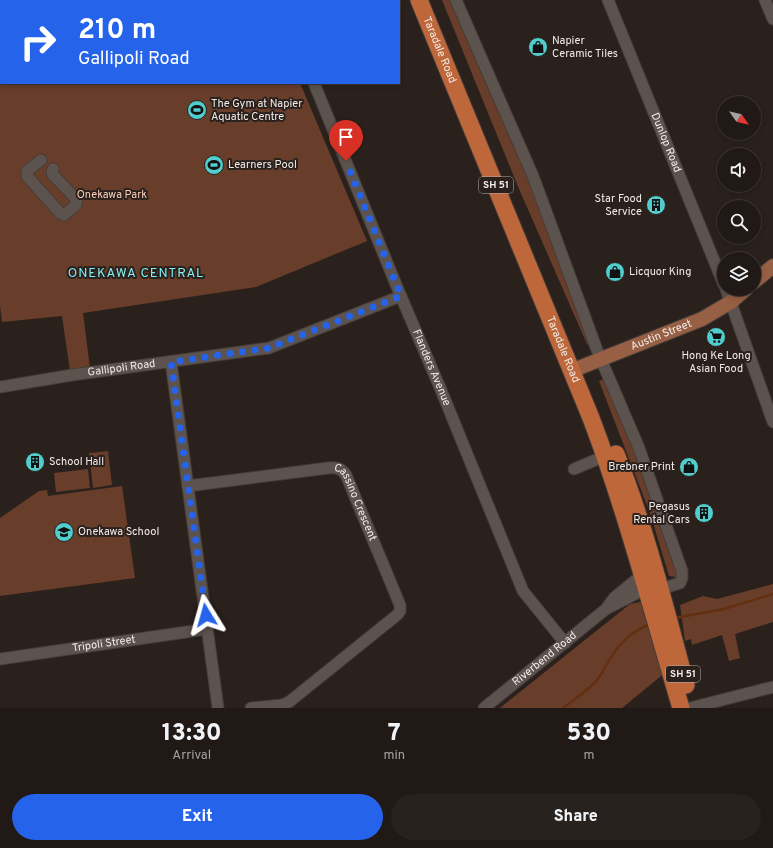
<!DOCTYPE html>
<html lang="en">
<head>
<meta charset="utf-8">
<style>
  :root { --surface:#201916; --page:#28221f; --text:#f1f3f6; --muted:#a2a0a1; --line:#3d3835; --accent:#2563eb }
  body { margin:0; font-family:Overpass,sans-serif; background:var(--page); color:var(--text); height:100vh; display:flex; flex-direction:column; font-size:15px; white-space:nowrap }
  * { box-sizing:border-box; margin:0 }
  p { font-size:13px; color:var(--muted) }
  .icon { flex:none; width:22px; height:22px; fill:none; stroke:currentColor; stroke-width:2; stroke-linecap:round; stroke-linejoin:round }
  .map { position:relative; height:708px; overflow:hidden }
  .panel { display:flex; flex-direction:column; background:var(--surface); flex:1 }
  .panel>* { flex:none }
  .guide { position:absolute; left:0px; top:0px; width:400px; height:84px; box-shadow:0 2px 6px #0003,0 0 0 1px var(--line); background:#2563eb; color:#fff; overflow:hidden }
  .needle { width:26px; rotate:124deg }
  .fabs { position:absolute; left:717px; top:96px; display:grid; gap:8px }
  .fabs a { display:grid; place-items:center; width:44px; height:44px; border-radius:50%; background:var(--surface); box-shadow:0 2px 6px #0003,0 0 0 1px var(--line); font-size:20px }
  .pin { position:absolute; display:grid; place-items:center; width:34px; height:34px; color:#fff; margin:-41px -17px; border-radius:50% 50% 50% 0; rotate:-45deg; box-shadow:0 0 4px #0007 }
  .pin .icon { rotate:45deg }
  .me { position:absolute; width:44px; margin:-22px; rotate:352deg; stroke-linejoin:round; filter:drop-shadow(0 0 3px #0008) }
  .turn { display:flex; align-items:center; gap:14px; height:84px; padding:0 12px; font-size:18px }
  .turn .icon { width:52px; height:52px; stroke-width:2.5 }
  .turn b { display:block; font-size:28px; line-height:34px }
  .eta { display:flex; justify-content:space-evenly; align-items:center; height:68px; text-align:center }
  .eta b { font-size:24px; font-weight:800; line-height:28px }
  .action { display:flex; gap:8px; margin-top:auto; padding:8px 12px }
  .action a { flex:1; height:46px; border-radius:24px; background:var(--accent); color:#fff; font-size:16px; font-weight:800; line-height:46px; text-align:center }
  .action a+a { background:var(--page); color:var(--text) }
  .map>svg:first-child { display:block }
  .green { fill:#683e2a }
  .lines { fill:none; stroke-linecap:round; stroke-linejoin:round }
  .stream { stroke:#642f11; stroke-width:2.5 }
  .minor-casing { stroke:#443c39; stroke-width:13 }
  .major-casing { stroke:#443c39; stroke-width:16 }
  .highway-casing { stroke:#443c39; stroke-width:19 }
  .minor { stroke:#5d534e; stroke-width:11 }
  .major { stroke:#975f43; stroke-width:14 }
  .highway { stroke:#bd673b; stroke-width:17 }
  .route { stroke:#2563eb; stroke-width:7; stroke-dasharray:0 12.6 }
  .labels { text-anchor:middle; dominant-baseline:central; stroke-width:4; stroke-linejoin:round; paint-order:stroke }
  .shield { fill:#2a211d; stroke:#b6afac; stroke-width:1 }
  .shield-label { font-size:10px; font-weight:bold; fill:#f2ece9 }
  .poi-label { font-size:11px; fill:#f2ece9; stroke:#2a211d; text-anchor:start }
  .street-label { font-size:11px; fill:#f2ece9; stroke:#2a211d }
  .park-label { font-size:11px; fill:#f9ceba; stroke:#2a211d }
  .quarter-label { font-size:13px; letter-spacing:1px; fill:#83eff0; stroke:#2a211d }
</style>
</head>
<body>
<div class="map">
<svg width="773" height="708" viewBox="0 0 773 708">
  <rect width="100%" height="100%" fill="#2a211d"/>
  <path class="green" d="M0 0H265L266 1H1V83H300L367 241 256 287 83 313 90 368 70 371 62 316 2 322 0 305Z
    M442 0H455L595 339 592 349 587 344 519 189Z
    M612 376 680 575 676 577 669 576 650 513 599 381Z
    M108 451 112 485 93 488 89 453Z
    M88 469 90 488 56 492 54 473Z
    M122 486 135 578 0 596V518L39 491 47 490 48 496Z
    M773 584V622L735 634 740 658 729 661 722 635 692 645 691 639 685 641 680 605 703 596 717 599Z
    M640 602 647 605 666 672 622 708H500L630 604Z"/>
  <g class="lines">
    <path class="stream" d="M675 618 724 609 773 594
      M563 708C576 698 591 689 600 676 604 670 607 663 611 657 622 640 632 632 650 624"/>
    <defs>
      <g id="minor">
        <path d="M280 0 281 1"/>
        <path d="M456 0 533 176 597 350 639 448 682 571V578L680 583 661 589"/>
        <path id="s1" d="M608 0 724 285"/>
        <path d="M765 0 773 19"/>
        <path id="s2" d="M314 83 397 287 441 390 523 591 565 643"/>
        <path d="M41 160 27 171V176L60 213 64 215 76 205 77 200 53 175 52 172 53 169"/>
        <path d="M726 289 773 422"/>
        <path d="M171 362 218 708"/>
        <path id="s3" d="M0 387 72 375 269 348 401 296"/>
        <path d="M574 469 605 456"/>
        <path id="s4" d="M188 486 328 468C336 467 341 468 346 475L400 605V611L397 615 289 702 282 705 251 708"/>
        <path d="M608 606 615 597 637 579 645 582H648"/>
        <path id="s5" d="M0 659 207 629"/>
        <path id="s6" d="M484 708 606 609 641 591 645 582"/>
        <path d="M690 708 773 687"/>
      </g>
      <g id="major">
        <path d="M754 282 773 266"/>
        <path id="s7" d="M571 371 702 319 731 302 746 289"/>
      </g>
      <g id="highway">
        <path id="s8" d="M419 0 591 418C627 513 652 611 681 708"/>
        <path d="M616 454C646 529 665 607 686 685"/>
      </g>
    </defs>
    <use href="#minor" class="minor-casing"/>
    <use href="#major" class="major-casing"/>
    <use href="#highway" class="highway-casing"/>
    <use href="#minor" class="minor"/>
    <use href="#major" class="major"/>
    <use href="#highway" class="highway"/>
  </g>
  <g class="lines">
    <path class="route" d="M206 615 171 362 269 348 401 296 346 161"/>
  </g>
  <defs>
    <symbol id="shop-disc" viewBox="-11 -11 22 22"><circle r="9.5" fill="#52cdce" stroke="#2a211d"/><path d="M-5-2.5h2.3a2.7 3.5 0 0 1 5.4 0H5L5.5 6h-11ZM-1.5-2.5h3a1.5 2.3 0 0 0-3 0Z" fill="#111"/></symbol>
    <symbol id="stadium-disc" viewBox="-11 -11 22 22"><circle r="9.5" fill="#52cdce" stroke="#2a211d"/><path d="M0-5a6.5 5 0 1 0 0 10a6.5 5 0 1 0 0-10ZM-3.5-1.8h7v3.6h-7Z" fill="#111"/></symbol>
    <symbol id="building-disc" viewBox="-11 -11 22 22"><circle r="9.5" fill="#52cdce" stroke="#2a211d"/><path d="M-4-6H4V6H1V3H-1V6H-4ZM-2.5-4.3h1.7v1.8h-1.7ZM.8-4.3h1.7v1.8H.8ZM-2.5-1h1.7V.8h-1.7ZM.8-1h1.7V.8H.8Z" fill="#111"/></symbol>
    <symbol id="supermarket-disc" viewBox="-11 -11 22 22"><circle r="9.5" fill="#52cdce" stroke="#2a211d"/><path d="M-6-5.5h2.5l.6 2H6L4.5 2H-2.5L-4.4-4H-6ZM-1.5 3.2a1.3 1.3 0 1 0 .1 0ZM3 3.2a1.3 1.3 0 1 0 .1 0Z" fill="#111"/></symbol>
    <symbol id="school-disc" viewBox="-11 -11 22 22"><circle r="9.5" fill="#52cdce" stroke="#2a211d"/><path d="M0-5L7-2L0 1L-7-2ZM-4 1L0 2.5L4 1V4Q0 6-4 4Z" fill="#111"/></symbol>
  </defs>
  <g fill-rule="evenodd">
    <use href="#shop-disc" x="527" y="36" width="22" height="22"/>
    <use href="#stadium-disc" x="186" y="99" width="22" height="22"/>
    <use href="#stadium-disc" x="203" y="154" width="22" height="22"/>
    <use href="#building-disc" x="645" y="194" width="22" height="22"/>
    <use href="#shop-disc" x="604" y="261" width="22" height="22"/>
    <use href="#supermarket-disc" x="705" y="326" width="22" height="22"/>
    <use href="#building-disc" x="24" y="451" width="22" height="22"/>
    <use href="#shop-disc" x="678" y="456" width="22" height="22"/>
    <use href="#building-disc" x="693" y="502" width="22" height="22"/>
    <use href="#school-disc" x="53" y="521" width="22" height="22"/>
  </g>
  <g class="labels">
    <g class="shield">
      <rect x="479" y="177" width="34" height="16" rx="3"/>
      <rect x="666" y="666" width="34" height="16" rx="3"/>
    </g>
    <g class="shield-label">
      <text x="496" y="185">SH 51</text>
      <text x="683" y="674">SH 51</text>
    </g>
    <g class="poi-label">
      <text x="552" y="41">Napier<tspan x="552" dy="13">Ceramic Tiles</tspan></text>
      <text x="211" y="104">The Gym at Napier<tspan x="211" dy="13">Aquatic Centre</tspan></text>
      <text x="228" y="165">Learners Pool</text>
      <text x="642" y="199" text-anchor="end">Star Food<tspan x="642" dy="13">Service</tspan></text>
      <text x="629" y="272">Licquor King</text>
      <text x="716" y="356" text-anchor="middle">Hong Ke Long<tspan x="716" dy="13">Asian Food</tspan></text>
      <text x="49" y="462">School Hall</text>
      <text x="675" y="467" text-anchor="end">Brebner Print</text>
      <text x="690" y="507" text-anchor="end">Pegasus<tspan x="690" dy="13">Rental Cars</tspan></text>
      <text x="78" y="532">Onekawa School</text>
    </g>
    <g class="street-label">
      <text stroke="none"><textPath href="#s8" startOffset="54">Taradale Road</textPath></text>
      <text stroke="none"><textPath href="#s1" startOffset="154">Dunlop Road</textPath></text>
      <text stroke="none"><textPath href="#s7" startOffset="97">Austin Street</textPath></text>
      <text stroke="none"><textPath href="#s8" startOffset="378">Taradale Road</textPath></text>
      <text stroke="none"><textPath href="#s2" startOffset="308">Flanders Avenue</textPath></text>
      <text stroke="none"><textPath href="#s3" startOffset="123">Gallipoli Road</textPath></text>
      <text stroke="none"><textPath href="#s4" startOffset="190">Cassino Crescent</textPath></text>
      <text stroke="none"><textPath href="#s5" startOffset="105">Tripoli Street</textPath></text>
      <text stroke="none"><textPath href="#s6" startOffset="78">Riverbend Road</textPath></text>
    </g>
    <g class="park-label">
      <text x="112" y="195">Onekawa Park</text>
    </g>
    <g class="quarter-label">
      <text x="136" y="274">ONEKAWA CENTRAL</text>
    </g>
  </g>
</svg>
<div class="fabs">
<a><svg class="needle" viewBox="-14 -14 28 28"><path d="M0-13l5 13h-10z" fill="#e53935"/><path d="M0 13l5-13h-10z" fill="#a2a0a1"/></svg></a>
<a><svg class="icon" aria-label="sound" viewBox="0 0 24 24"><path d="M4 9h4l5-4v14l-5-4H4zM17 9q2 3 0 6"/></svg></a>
<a><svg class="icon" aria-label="search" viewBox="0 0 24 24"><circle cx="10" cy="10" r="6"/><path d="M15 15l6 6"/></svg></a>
<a><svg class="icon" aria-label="layers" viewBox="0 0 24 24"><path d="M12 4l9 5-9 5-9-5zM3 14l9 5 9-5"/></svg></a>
</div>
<div class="pin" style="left:346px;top:161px;background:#d93025"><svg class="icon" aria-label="arrive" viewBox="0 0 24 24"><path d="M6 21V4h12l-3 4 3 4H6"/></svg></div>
<svg class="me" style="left:206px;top:615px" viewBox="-20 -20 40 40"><path d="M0-17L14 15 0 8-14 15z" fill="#2563eb" stroke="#fff" stroke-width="4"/></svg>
<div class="guide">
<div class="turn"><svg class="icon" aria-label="right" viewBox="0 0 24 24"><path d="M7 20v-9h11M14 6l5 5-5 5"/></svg><div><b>210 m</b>Gallipoli Road</div></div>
</div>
</div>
<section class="panel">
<div class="eta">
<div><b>13:30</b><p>Arrival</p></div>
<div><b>7</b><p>min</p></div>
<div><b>530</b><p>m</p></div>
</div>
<div class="action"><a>Exit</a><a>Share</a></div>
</section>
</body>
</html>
